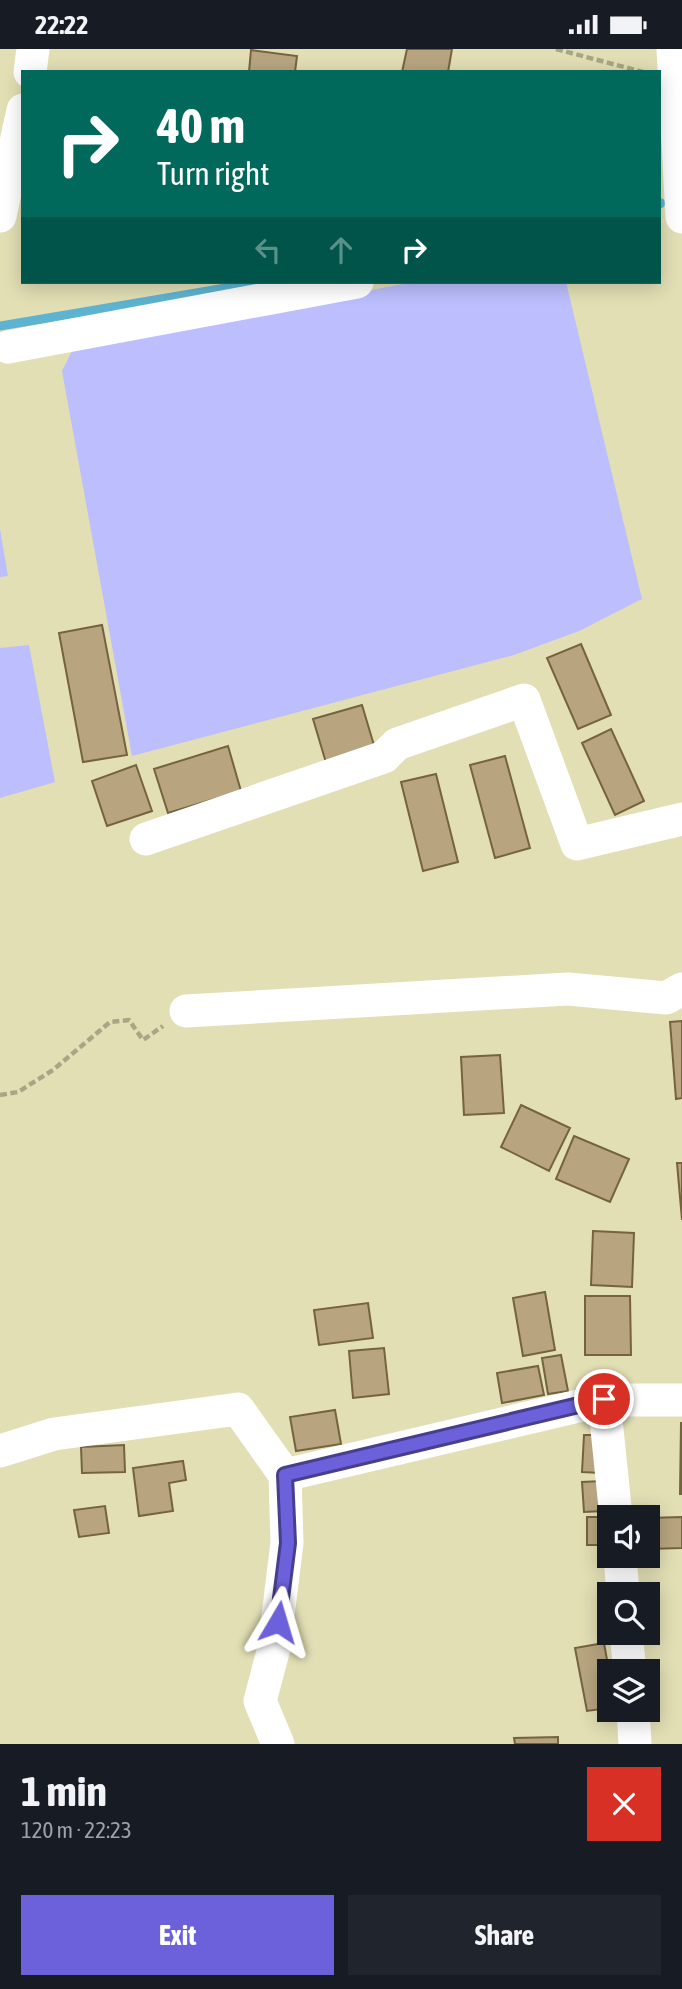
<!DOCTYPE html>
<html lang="en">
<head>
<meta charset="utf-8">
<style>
  :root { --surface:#171b24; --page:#20242c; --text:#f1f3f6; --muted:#9ea1a6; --accent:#6d61db }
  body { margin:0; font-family:"Asap Condensed",sans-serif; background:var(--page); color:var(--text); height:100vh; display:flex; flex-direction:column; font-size:26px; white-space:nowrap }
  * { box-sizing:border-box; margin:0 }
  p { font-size:23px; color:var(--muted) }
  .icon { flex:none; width:38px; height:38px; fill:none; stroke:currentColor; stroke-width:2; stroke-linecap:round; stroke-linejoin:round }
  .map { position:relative; height:1695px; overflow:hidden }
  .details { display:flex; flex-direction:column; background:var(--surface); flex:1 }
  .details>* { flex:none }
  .hud { position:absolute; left:21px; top:21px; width:640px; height:214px; border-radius:0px; box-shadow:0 4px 18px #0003; background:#00695c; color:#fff; overflow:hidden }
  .tools { position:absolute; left:597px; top:1456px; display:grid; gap:14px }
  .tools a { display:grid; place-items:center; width:63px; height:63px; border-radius:0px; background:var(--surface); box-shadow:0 4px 18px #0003; font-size:35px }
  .pin { position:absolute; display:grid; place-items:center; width:60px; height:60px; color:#fff; margin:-30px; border:4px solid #fff; border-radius:50%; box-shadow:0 2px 7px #0007 }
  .me { position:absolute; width:77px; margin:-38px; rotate:7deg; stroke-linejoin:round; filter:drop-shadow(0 0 5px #0008) }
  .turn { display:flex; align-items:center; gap:24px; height:147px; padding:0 21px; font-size:32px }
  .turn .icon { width:91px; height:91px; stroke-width:2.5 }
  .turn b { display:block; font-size:49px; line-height:60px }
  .lanes { display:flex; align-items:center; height:66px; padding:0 21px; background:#0003; justify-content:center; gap:35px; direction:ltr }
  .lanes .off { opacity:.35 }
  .round { display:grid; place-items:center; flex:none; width:74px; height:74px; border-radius:0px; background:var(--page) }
  .headline { display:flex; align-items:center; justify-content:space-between; height:119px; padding:0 21px }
  h1 { font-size:42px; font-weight:700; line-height:52px }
  .cta { display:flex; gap:14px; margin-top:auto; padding:14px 21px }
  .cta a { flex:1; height:80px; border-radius:0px; background:var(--accent); color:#fff; font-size:28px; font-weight:700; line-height:80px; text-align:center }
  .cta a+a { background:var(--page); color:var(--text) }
  .status { display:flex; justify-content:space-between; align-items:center; height:49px; padding:0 35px; background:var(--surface); direction:ltr }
  .status svg { height:19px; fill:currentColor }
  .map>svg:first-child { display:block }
  .green { fill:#bcbefd }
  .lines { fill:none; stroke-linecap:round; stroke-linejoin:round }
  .stream { stroke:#5eb3d1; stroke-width:9 }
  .building { fill:#b8a580; stroke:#756340; stroke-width:2 }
  .path { stroke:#a9a685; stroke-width:4.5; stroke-dasharray:7 3.5; stroke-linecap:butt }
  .street { stroke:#fff; stroke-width:33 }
  .route-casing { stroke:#473f8e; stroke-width:18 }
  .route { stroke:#6d61db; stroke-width:12 }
</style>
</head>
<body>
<div class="status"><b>22:22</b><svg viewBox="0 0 49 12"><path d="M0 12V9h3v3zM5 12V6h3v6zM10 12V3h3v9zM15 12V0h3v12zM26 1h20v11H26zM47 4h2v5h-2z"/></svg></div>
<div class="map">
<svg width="682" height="1695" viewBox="0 0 682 1695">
  <rect width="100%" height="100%" fill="#e2dfb5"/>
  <path class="green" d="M414 233H566L642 550 579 582 514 606 132 707 62 322 75 296Z
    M0 480 8 527 0 528Z
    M29 596 55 733 0 749V599Z"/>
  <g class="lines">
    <path class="stream" d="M660 155 661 154
      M0 277 261 233"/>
  </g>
  <path class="building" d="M407 0H452L448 23H402Z
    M251 1 297 7 295 23H249Z
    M102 576 127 706 83 713 59 584Z
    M581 595 611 666 578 680 547 609Z
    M362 656 376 703 327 717 313 670Z
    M611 680 644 752 615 766 582 694Z
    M228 697 241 742 168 764 154 720Z
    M505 707 530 799 495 809 470 716Z
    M136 716 152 762 107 777 92 732Z
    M436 725 458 813 423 822 401 733Z
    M682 972V1049L676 1050 670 973Z
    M500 1006 504 1064 464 1066 461 1008Z
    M521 1056 570 1079 549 1122 501 1098Z
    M574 1087 629 1110 610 1153 556 1130Z
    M677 1114H682V1171Z
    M593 1182 634 1184 632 1238 591 1236Z
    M545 1243 555 1301 523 1307 513 1249Z
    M585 1247H630L631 1306H585Z
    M368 1254 373 1289 319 1296 314 1261Z
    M384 1299 389 1345 353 1349 349 1302Z
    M561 1306 568 1342 548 1345 542 1309Z
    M538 1317 544 1346 502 1354 497 1324Z
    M335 1361 341 1395 296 1402 290 1368Z
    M681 1374H682V1445H680Z
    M584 1386H602L601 1424 582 1423Z
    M124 1396 125 1423 82 1424 81 1398Z
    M183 1412 186 1431 169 1434 173 1462 139 1467 133 1419Z
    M602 1432 604 1462 584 1463 582 1433Z
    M105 1457 109 1484 79 1488 74 1461Z
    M587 1468H602V1496H587Z
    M682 1468V1499L648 1500V1469Z
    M604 1594 609 1622V1659L587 1662 575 1599Z
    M558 1688V1695H515L514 1689Z"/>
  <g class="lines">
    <path class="path" d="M556 0 643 23
      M0 1046 18 1043 53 1021 110 973 129 971 143 991 163 977"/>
    <path class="street" d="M673 0 682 168
      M30 23 33 0
      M0 167 23 61
      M8 298 357 233
      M146 790 384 708 397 695 524 651 577 795 682 770
      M186 962 568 940 666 949 682 940
      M604 1351 616 1468
      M0 1402 54 1385 238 1360 285 1426 604 1351H682
      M620 1507 623 1545
      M626 1584 630 1622
      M633 1661 635 1695
      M278 1695 260 1652 274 1599 287 1494 285 1426"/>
  </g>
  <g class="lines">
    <defs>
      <path id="route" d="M278 1573 288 1494 285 1426 604 1350"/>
    </defs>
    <use href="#route" class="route-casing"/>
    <use href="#route" class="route"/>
  </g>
</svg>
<div class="tools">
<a><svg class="icon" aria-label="sound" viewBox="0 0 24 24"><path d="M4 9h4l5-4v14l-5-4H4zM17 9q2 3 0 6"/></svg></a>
<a><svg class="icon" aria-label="search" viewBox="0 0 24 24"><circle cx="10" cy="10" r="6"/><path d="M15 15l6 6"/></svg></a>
<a><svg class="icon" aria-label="layers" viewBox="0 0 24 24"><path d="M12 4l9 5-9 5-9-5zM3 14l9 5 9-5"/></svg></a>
</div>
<div class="pin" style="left:604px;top:1350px;background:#d93025"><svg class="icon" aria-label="arrive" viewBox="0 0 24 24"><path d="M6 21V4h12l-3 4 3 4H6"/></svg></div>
<svg class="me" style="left:278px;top:1573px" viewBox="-20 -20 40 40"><path d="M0-17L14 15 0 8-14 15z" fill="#6d61db" stroke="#fff" stroke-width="4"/></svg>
<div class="hud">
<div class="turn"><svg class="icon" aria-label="right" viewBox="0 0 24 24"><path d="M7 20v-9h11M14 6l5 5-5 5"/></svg><div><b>40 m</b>Turn right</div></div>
<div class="lanes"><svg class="icon off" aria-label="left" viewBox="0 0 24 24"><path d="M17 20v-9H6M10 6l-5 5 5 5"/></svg><svg class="icon off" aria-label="ahead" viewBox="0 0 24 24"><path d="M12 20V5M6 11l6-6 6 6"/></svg><svg class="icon" aria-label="right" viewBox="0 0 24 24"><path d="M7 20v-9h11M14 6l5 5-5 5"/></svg></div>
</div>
</div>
<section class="details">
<div class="headline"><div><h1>1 min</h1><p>120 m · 22:23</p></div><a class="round" style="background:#d93025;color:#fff"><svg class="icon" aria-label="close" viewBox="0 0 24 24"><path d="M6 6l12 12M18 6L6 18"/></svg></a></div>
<div class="cta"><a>Exit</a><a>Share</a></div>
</section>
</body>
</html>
